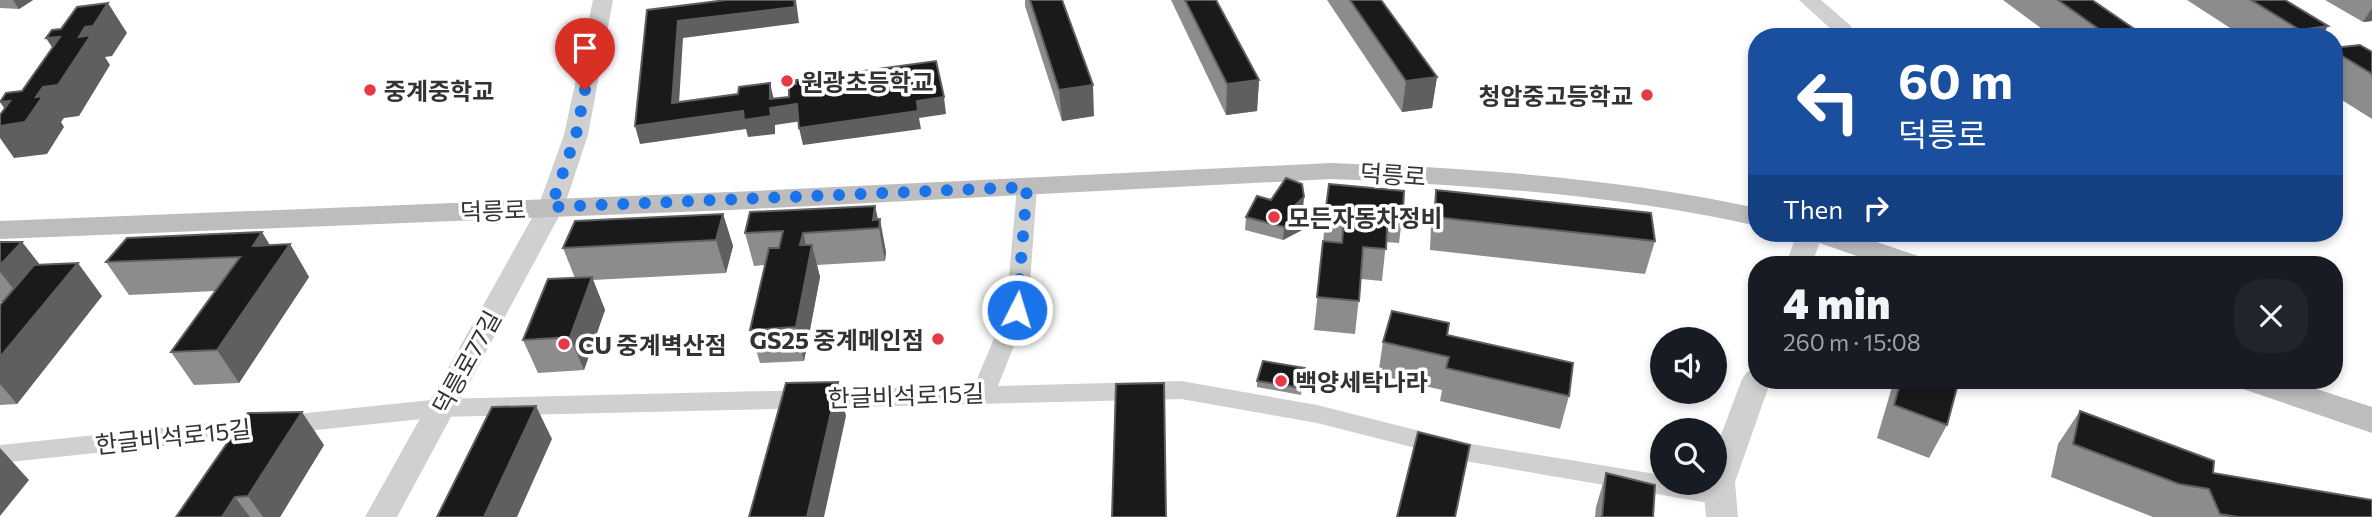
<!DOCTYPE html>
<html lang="en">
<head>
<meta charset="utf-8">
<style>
  :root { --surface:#171b24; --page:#20242c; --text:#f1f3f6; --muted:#9ea1a6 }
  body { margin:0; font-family:Commissioner,"Noto Sans KR",sans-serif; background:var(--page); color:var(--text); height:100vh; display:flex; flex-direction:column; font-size:26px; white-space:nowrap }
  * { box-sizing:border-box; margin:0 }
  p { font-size:23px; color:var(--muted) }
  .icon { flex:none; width:38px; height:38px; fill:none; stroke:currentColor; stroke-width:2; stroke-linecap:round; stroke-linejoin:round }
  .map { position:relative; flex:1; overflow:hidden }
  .side { position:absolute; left:1748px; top:256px; width:595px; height:133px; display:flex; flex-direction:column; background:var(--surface); border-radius:28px; box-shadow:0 4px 10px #0003 }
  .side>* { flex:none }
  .banner { position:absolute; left:1748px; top:28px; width:595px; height:214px; border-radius:28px; box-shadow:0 4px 10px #0003; background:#1a4fa0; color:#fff; overflow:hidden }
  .fabs { position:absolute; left:1650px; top:327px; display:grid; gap:14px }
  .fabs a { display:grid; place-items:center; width:77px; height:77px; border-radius:50%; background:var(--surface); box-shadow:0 4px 10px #0003; font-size:35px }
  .pin { position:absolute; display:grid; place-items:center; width:60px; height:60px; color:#fff; margin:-72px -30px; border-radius:50% 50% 50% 0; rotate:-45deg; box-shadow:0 0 7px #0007 }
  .pin .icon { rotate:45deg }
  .me { position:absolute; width:77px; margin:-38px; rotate:5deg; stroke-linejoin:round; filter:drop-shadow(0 0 5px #0008) }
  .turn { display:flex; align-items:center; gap:24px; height:147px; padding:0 35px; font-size:32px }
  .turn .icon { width:91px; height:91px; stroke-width:2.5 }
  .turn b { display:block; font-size:49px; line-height:60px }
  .then { display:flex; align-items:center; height:66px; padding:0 35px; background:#0003; gap:14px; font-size:26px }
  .round { display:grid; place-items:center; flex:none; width:74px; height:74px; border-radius:28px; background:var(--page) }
  .head { display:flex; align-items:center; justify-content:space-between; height:119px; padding:0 35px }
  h1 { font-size:42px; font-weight:800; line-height:52px }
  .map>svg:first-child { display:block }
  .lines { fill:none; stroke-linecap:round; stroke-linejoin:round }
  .minor { fill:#d0d0d0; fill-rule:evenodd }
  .tertiary { fill:#d0d0d0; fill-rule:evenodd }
  .secondary { fill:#bdbdbd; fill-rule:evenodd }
  .wall { fill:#8c8c8c }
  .shaded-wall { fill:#5f5f5f }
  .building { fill:#1a1a1a; stroke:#5f5f5f; stroke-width:2 }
  .route { stroke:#1a73e8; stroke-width:12; stroke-dasharray:0 21.6 }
  .poi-dot { fill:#e63946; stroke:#fff; stroke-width:2.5 }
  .labels { text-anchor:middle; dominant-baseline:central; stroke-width:7; stroke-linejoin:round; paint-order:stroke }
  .poi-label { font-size:24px; font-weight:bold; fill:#333; stroke:#fff; text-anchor:start }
  .street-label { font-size:24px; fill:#333; stroke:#fff }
</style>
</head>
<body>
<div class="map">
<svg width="2372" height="517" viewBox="0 0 2372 517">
  <rect width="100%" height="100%" fill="#fff"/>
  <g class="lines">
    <path class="minor" d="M1027 181 1037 187 1028 310 998 386 1181 381 1317 405 1471 444 1662 475V483L1720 485 1729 488 1733 495 1729 502 1720 505 1471 462 1317 423 1181 399 441 417 0 463V445L441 399 974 386 1006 310 1017 187Z"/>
    <path class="tertiary" d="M593 0H613L588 135 564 207 397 517H365L538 207 564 135Z
      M1799 0H1821L1850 25 1856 37H1834L1833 31Z
      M1797 233H1823L1812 264H1786Z
      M1757 368V380H1771L1735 482 1738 517H1706L1703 483H1715V451L1742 379 1747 372Z"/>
    <path class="secondary" d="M1331 163C1472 168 1619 178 1757 208V226C1621 195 1471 185 1331 179L731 210 0 239V221L731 192Z
      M1807 233H1850L1921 257 1925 264H1880L1811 240Z
      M2236 380H2289L2372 407V433L2240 388Z"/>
  </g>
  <path class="wall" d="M0 0H33L19 9 0 8Z
    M1025 0H1062L1094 116 1062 121 1025 6Z
    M1171 0H1216L1259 80 1257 111 1226 115Z
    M1327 0H1381L1437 77 1432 108 1402 112Z
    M2003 0H2092L2146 37H2053Z
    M2187 0H2285L2328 26 2321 37H2244Z
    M2325 0H2372V21L2363 22Z
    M2334 48 2372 52V119L2334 95Z
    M1329 184 1403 211 1399 243 1386 242 1382 281 1361 279 1355 334 1314 330Z
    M1436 190 1655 241 1645 274 1430 250 1431 223Z
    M875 206 886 252 885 261 817 265 820 277 804 361 760 363 750 330 765 265 754 266 745 233Z
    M1303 210 1300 213 1305 216 1304 229 1283 240 1245 230 1246 217Z
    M723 214 733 246 726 273 593 280 605 310 584 370 538 373 523 340 575 278 563 248Z
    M0 242H22L40 265 102 296 17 404 0 405V305L3 302H0Z
    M290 244 309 277 239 383 194 385 171 352 215 291 129 295 106 262 270 245Z
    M1449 323 1447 335 1569 396 1560 429 1440 401 1442 390 1378 375 1383 342Z
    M1305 368 1301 395 1257 387V381Z
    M1894 380H1959L1947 425 1929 458 1877 438Z
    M2012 380H2045L2039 389Z
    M2080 411 2213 473 2372 517H2153L2051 477 2058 444Z
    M324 445 280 517H176Z
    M1606 473 1653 517H1595L1596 507Z"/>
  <path class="shaded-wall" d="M13 0H33L19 9Z
    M796 0 799 23 683 38 678 120 770 99V83L774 100 797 104 802 121 775 125V134L748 137 746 129 640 144 635 126 672 103 678 21Z
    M108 3 127 33 112 56 105 57 110 65 79 116 64 118 61 122 64 127 47 154 14 158 0 138V126L15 124 0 102 36 97 43 87 66 69 46 38 60 37H79L85 27Z
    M2372 8V21L2363 22Z
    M2328 26 2321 37H2296L2300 30Z
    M1437 77 1432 108 1402 112 1406 81Z
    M1259 80 1257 111 1226 115 1227 84Z
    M1093 85 1094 116 1062 121 1059 90Z
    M944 97 946 114 919 118 921 129 803 145 799 128 917 101Z
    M1304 197 1303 210 1290 222 1291 209Z
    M875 206 879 227 880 219 886 252 885 261 879 228 873 220Z
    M723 214 733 246 726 273 716 240Z
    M1305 216 1304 229 1283 240 1284 227Z
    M262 232 279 260 290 244 309 277 239 383 217 350 253 246Z
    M803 233 809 257 812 245 820 277 804 361 796 327 800 245Z
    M22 242 47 274 23 301 0 272V265Z
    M78 263 102 296 17 404 0 384V357Z
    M592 277 605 310 584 370 570 337Z
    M838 382 846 416 824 517H807Z
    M536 406 552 439 517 517H484Z
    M302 412 324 445 280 517H263L248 496Z
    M0 448 29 480 0 516Z
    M235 497 250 517H222Z"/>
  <path class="building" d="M726 0H794L795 7 678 21 672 103 738 94 739 87 770 83V99L789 97V85L796 84V80L936 61 944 97 917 101 918 111 799 128 797 104 770 108 771 116 744 120 743 111 635 126 647 10Z
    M1030 0H1062L1093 85 1059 90Z
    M1185 0H1216L1259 80 1227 84Z
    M1350 0H1381L1437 77 1406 81Z
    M2058 0H2092L2146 37H2110Z
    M2251 0H2285L2328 26 2300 30Z
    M108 3 93 26 85 27 79 37 91 35 58 85 43 87 36 97 43 96 25 122 0 126V115L10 101 0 102 6 93 22 91 60 37 46 38 52 30 61 29 77 7Z
    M2360 45 2372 52V74L2334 51V48Z
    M1286 178 1302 184 1304 197 1291 209 1305 216 1284 227 1246 217 1257 196 1271 200Z
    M1329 184 1404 191 1403 211 1388 210 1386 249 1363 247 1359 301 1317 297 1323 241 1342 243 1344 217 1325 215Z
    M1436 190 1651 213 1655 241 1435 217Z
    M875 206 873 220 880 219 879 228 803 233 800 245H812L796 327 750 330 769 248H779L783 231 745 233 750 212Z
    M723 214 716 240 563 248 575 221Z
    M262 232 253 246 290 244 217 350 171 352 240 257 106 262 127 238Z
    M0 242H22L0 265Z
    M1856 257 1878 264H1853Z
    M78 263 0 357V305L34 265Z
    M592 277 570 337 523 340 548 279Z
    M1392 311 1449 323 1447 335 1573 363 1569 396 1446 368 1449 357 1383 342Z
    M1263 361 1305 368 1302 388 1257 381Z
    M1901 380H1959L1947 425 1894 405Z
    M838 382 807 517H749L786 383Z
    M1164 383 1166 517H1112L1116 384Z
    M536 406 484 517H437L492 407Z
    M2080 411 2214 461 2213 473 2372 500V517H2239L2220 514 2209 489 2179 484 2073 444Z
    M302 412 248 496 235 497 222 517H176L248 413Z
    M1418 432 1470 445 1455 517H1397Z
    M1606 473 1655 485 1653 517H1602Z"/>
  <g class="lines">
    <path class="route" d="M585 90 576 135 551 207 1027 187 1017 310"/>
  </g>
  <g class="poi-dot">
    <circle cx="787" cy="81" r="7"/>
    <circle cx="370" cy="90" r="7"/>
    <circle cx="1647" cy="95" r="7"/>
    <circle cx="1274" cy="217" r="7"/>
    <circle cx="938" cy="339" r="7"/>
    <circle cx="564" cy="344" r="7"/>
    <circle cx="1281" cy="381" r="7"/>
  </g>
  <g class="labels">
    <g class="poi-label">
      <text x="801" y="81">원광초등학교</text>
      <text x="384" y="90">중계중학교</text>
      <text x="1633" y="95" text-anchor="end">청암중고등학교</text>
      <text x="1288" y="217">모든자동차정비</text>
      <text x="924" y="339" text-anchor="end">GS25 중계메인점</text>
      <text x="578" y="344">CU 중계벽산점</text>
      <text x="1295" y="381">백양세탁나라</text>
    </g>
    <g class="street-label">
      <text transform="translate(1393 174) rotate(4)">덕릉로</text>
      <text transform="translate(493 210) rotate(-2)">덕릉로</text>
      <text transform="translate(466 362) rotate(-61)">덕릉로77길</text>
      <text transform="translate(906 395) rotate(-2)">한글비석로15길</text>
      <text transform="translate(173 436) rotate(-6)">한글비석로15길</text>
    </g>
  </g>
</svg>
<div class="fabs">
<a><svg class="icon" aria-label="sound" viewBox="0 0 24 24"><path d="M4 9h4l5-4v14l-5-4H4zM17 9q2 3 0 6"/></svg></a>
<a><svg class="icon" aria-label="search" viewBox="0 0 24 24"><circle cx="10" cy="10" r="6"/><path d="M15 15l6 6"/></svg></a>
</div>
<div class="pin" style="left:585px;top:90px;background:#d93025"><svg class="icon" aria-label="arrive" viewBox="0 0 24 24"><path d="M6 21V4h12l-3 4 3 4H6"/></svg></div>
<svg class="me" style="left:1017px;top:310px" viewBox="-20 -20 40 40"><circle r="17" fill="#1a73e8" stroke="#fff" stroke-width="3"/><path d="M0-11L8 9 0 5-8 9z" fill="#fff"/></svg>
<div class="banner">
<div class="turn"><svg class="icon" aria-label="left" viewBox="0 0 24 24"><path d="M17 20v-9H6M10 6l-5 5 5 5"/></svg><div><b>60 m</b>덕릉로</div></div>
<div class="then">Then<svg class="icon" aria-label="right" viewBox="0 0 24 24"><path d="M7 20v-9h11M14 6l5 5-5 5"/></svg></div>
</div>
<section class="side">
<div class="head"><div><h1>4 min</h1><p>260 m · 15:08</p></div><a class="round"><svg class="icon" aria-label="close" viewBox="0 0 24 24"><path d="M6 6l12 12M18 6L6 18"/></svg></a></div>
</section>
</div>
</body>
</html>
